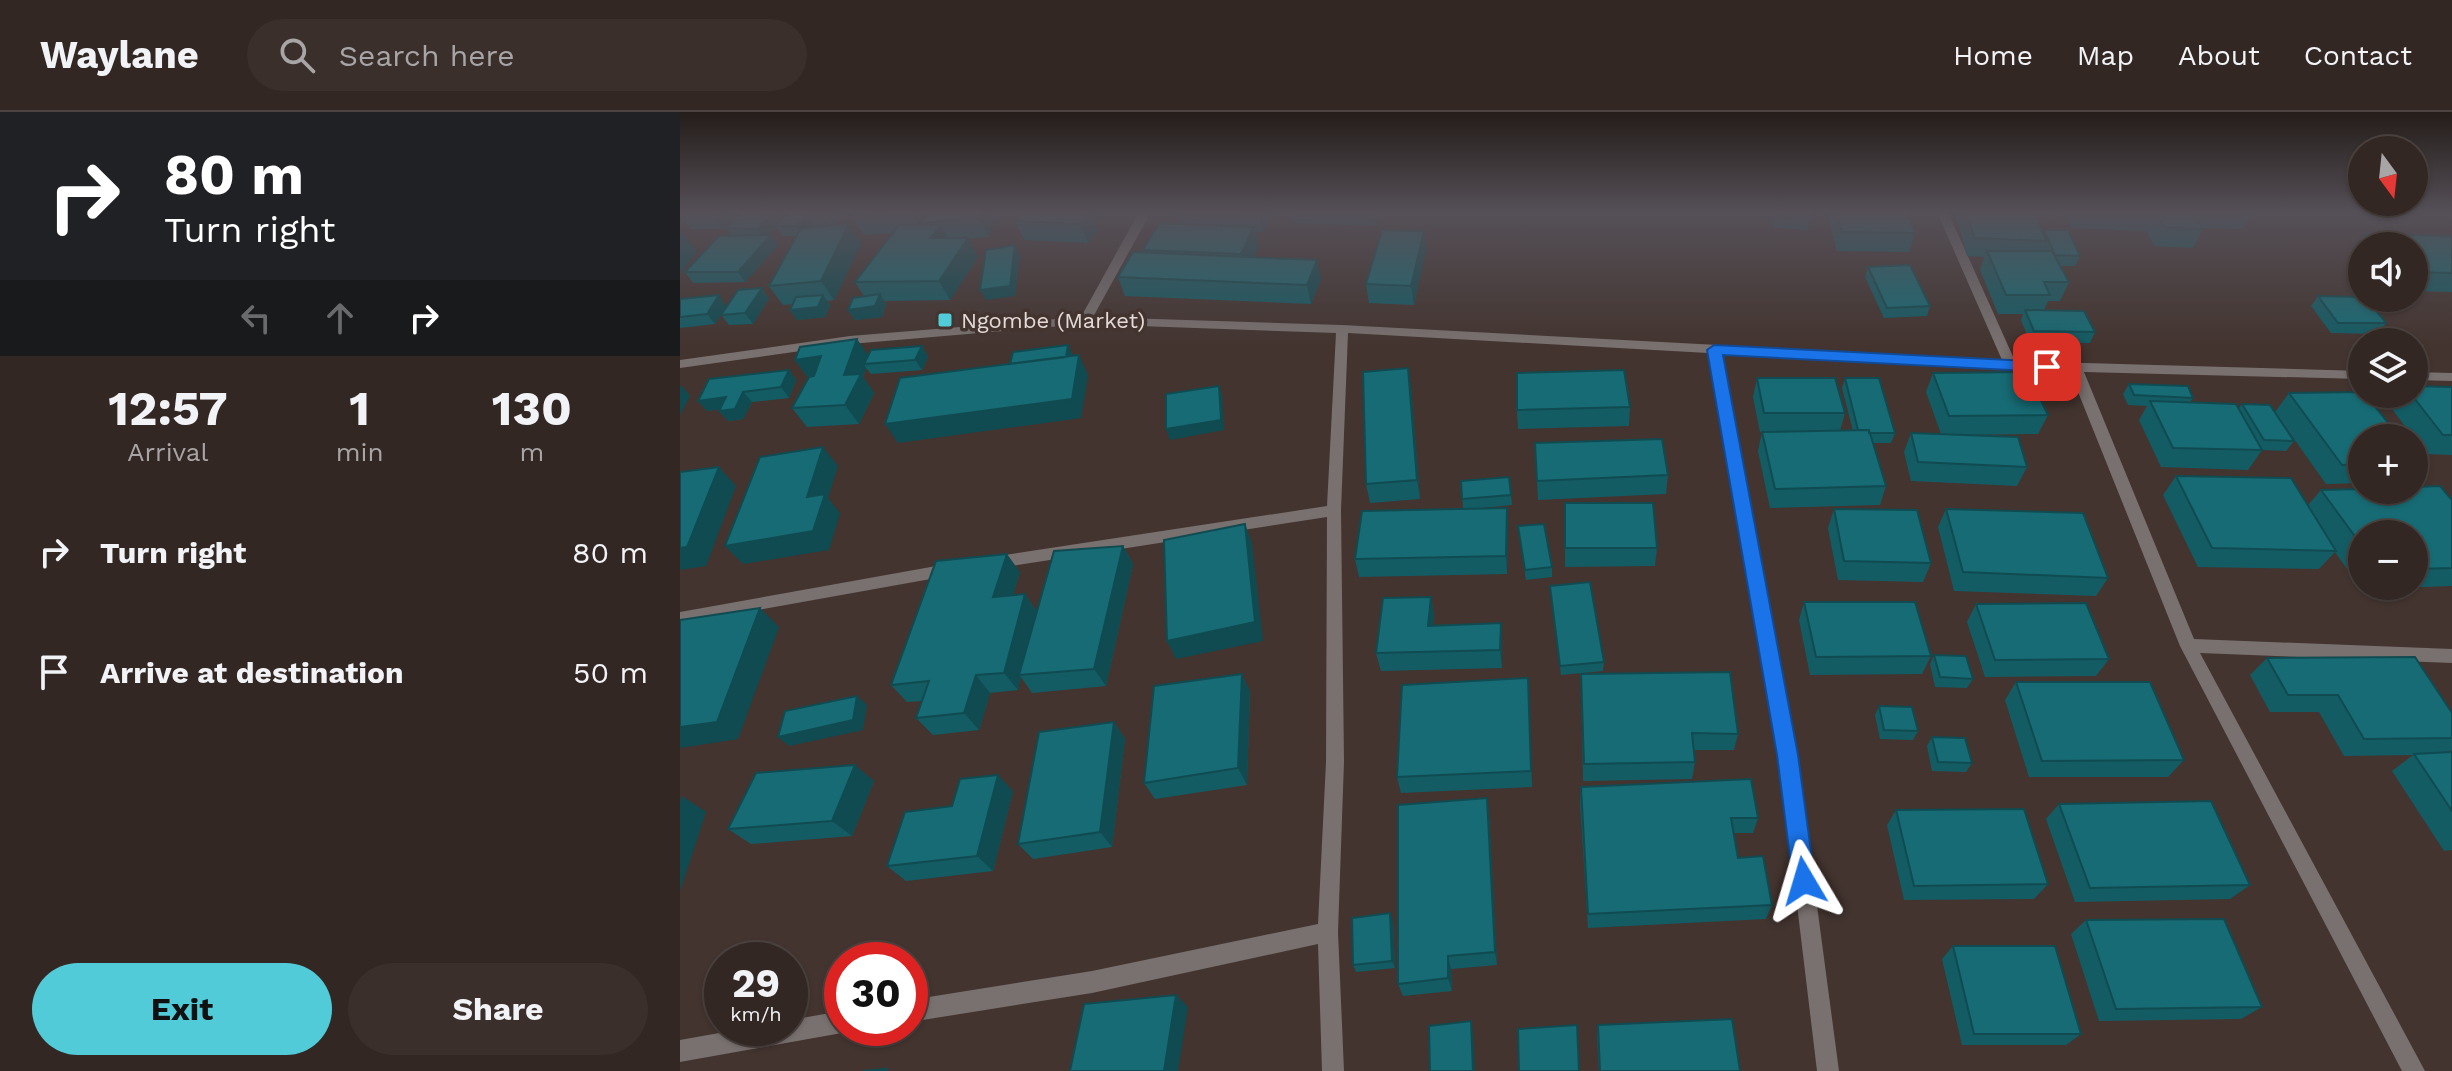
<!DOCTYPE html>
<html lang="en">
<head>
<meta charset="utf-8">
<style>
  :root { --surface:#322723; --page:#3a2f2b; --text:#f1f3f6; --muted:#a8a5a6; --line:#4d4441; --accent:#52cbd9 }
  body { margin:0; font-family:"Work Sans",sans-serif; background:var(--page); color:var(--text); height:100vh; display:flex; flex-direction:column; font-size:30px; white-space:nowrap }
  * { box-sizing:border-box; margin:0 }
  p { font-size:26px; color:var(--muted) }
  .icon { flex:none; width:44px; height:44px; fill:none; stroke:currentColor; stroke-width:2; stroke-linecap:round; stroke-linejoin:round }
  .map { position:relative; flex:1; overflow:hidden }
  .details { display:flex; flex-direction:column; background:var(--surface); width:680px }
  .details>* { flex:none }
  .guide { background:#202124; color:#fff; overflow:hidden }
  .needle { width:52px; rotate:165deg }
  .tools { position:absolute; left:1668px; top:24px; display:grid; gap:16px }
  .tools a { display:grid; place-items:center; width:80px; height:80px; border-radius:50%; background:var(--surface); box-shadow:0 2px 6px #0004,0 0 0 2px var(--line); font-size:40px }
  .speed { position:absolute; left:24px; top:830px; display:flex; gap:16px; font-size:40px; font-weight:700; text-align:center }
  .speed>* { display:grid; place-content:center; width:104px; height:104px; border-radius:50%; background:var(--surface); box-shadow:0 2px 6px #0004,0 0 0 2px var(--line); line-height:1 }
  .speed small { font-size:20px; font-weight:400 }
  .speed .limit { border:12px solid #d22; background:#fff; color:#111 }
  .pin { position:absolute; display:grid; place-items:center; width:68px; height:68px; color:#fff; margin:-34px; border-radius:16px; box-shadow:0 4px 12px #0006 }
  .me { position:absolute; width:88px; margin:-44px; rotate:353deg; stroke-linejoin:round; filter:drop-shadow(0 0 6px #0008) }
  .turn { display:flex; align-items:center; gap:28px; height:168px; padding:0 32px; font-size:36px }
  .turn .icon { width:104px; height:104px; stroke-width:2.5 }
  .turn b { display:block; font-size:56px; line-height:68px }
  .lanes { display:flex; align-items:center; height:76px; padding:0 32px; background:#0003; justify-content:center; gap:40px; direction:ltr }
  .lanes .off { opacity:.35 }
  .eta { display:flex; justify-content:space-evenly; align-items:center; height:136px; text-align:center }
  .eta b { font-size:48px; font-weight:700; line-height:56px }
  .button { display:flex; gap:16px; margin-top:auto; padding:16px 32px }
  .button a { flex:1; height:92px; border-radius:48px; background:var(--accent); color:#111; font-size:32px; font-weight:700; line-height:92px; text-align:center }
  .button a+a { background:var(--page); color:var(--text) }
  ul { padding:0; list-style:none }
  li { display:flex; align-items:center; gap:24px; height:120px; padding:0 32px }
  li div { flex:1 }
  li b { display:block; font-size:30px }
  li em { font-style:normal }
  header { display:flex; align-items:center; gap:48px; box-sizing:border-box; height:112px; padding:0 40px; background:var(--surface); border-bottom:2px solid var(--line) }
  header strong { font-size:38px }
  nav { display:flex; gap:44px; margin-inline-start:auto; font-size:28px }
  .search { width:560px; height:72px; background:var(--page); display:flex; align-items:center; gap:20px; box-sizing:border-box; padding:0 28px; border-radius:44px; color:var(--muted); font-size:30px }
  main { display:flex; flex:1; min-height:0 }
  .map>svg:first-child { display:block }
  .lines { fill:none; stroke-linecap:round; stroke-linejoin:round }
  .street { fill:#79716f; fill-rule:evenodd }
  .wall { fill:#145c64; fill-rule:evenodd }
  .shaded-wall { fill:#104b51 }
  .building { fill:#176b74; stroke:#104b51; stroke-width:2 }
  .route { fill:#1a73e8; stroke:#114b97; stroke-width:2 }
  .poi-dot { fill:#52cbd9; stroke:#43342f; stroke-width:3 }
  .labels { text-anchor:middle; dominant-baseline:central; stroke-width:7; stroke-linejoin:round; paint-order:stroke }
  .far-poi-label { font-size:22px; fill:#e4dad7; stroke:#43342f; text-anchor:start }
</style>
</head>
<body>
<header>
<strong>Waylane</strong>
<div class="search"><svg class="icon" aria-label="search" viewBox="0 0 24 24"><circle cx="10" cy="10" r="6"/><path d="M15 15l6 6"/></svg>Search here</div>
<nav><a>Home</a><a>Map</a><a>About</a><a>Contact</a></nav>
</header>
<main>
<section class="details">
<div class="guide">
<div class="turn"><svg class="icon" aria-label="right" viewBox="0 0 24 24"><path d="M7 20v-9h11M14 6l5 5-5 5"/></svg><div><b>80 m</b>Turn right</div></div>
<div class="lanes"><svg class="icon off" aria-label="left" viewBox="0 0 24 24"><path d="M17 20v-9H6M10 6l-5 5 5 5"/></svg><svg class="icon off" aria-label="ahead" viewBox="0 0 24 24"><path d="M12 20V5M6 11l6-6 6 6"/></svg><svg class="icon" aria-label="right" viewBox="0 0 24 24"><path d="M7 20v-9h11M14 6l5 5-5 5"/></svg></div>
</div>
<div class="eta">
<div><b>12:57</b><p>Arrival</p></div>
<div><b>1</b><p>min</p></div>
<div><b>130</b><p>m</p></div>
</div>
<ul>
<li><svg class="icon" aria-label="right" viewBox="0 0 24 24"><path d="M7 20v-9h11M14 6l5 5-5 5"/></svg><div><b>Turn right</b></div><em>80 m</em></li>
<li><svg class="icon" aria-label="arrive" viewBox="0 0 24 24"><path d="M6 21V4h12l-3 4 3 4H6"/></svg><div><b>Arrive at destination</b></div><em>50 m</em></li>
</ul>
<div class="button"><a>Exit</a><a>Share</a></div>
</section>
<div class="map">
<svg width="1772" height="959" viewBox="0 0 1772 959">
  <rect width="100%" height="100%" fill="#43342f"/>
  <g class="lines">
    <path class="street" d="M459 100H471L413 205 662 213 1322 248 1257 100H1268L1335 249 1682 259V267L1404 260 1514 527 1772 537V551L1520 541 1745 959H1722L1500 534 1390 260 1041 241 1117 643 1159 959H1137L1099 643 1028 241 668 221 661 398 664 650 658 820 664 959H642L638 832 412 881 230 910V888L412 859 638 812 646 650 647 405 312 457 304 451 312 445 647 394 656 221 405 212 170 232 0 256V248L170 224 401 205Z
      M1734 260 1772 261V269L1734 268Z
      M273 451 281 457 273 463 0 512V500Z
      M162 899V916H170L162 921 0 950V928L67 916H110V908Z"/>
  </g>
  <path class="wall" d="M10 100H58L42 117H11L3 107Z
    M62 100H165L155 113H133L131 115 181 131 154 188 147 189 150 193 145 205 117 208 110 198 113 192 103 193 89 174 116 124H103L96 115 88 123H91L98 133 65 170 13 171 5 160 51 124 46 116Z
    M175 100H318L309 125 288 127 298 145 270 188 204 189 206 192 202 205 175 208 168 198 184 184 175 170 213 121 184 123 172 105Z
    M496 100H593L583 120H576L579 134 574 145 641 167 631 192 445 184 438 165 464 141 463 138 500 112Z
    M611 100H701L696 114 614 111Z
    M1095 100H1130V108L1128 118 1093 115Z
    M1147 100H1227L1235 121 1229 140 1157 139Z
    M1277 100H1374L1372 105H1357L1363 121 1364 118 1400 144 1395 154H1380L1389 170 1380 189H1368L1364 198 1415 220 1410 231 1350 230 1341 208 1343 202H1318L1300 158 1304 145 1287 144 1276 103Z
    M1383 100H1573L1562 117 1523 116 1513 136 1474 134 1466 119 1391 116Z
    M335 109 414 110 418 119 408 131 344 128Z
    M744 119 746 138 734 193 689 191 686 172Z
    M1685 122 1772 124V180L1734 179V134H1682V153L1672 141Z
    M1188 155 1250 194 1247 204 1204 206 1185 165Z
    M1638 184 1706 211 1698 222 1651 221 1631 194Z
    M89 186 73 212 49 213 41 203Z
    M0 187 46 194 35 212 0 216Z
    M177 227 188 244 242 234 248 245 242 258 191 262 186 256 183 265 194 281 179 312 127 315 112 296 129 267 115 248Z
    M109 258 116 268 109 286 72 290 63 307 48 309 39 299 40 297 27 299 18 289Z
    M1253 261 1368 303 1358 322 1276 323 1347 355 1337 374 1231 369 1224 340 1231 321 1261 322 1246 280Z
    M1077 266 1165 301 1160 319H1173L1162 276 1165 266 1215 321 1211 331H1193L1206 374 1200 393 1090 396 1078 339 1082 320H1080L1073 285Z
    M1449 272 1513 286 1510 290 1559 296 1562 292 1595 300 1609 281 1682 326V371L1646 372 1595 300 1614 329 1606 339 1582 338 1568 358 1481 355 1459 308 1467 294 1448 293 1443 282Z
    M731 275 740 387 690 391 686 372Z
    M1772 275V343L1746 342 1709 293 1719 282H1734Z
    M950 295 949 314 838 317 837 298Z
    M855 331 988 363 986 382 858 388Z
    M1496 364 1628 393 1641 378 1772 388V474L1681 477 1655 440 1639 457 1518 455 1483 383ZM1682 422H1734V474H1682Z
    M781 369 831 383 832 393 791 397 827 396 828 415 827 462 679 465 675 447 783 397Z
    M885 391 977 436 975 454 885 455Z
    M1154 397 1251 451 1243 470 1158 468 1148 416Z
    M1266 397 1428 466 1416 484 1274 479 1258 415Z
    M838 414 872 455V465L846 468Z
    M443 434 453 452 426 574 352 581 341 565 338 578 310 581 299 618 253 623 236 606 242 589 227 590 211 573 340 460 333 483 345 482 357 500Z
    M870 474 924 550 923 559 881 563Z
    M751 485 754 503 753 513 821 511 822 529V556L701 559 696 541Z
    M1124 490 1251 544 1242 562 1130 563 1119 508Z
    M1296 492 1429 547 1416 564 1305 565 1287 510Z
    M1254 543 1293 567 1287 576 1255 575 1250 552Z
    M1587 546 1772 601V638L1769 640H1772V738L1764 739 1712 659 1733 643 1664 644 1639 600H1590L1570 563Z
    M901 562 1058 622 1054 638H1014L1015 650 1012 667 903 669Z
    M848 566 852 675 721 681 717 665Z
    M1336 570 1504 648 1488 665H1349L1325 588Z
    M570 579 567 673 475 687 464 671Z
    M1199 594 1238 619 1233 628 1200 627 1195 603Z
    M434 610 445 627 432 735 353 747 338 732Z
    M1252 625 1292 651 1286 660 1252 659 1247 634Z
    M194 669 172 724 71 732 48 717Z
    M901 675 1078 706 1073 721H1054L1058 746 1092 793 1086 807 908 816 900 691Z
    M333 679 313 759 226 769 207 754 272 694Z
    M807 686 809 702 817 853 771 857 772 879 723 884 718 872Z
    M1379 692 1570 773 1550 787 1395 790 1366 707Z
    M1216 698 1368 772 1354 787 1224 788 1207 713Z
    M713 808 715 856 676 860 673 853Z
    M1406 808 1582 895 1561 907 1419 909 1391 822Z
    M1273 834 1401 922 1386 933H1282L1262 847Z
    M918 913 1060 959H919L917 925Z"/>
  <path class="shaded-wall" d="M41 100H58L42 117 35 107Z
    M94 100H111L84 127 77 117Z
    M151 100H165L155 113 148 103Z
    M231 100H248L241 118Z
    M302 100H318L309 125 300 106Z
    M401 100H422L414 110 418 119 408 131 400 112Z
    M579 100H593L583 120 578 102Z
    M694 100H701L696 114Z
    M127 103 133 113 123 124 116 114Z
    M169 112 181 131 154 188 141 169Z
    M261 113 271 132 251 126Z
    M574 115 579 134 566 161 561 142Z
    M744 119 746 138 734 193 731 174Z
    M3 121 17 140 0 161V124Z
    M91 123 98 133 65 170 58 160Z
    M288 126 298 145 270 188 259 169Z
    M335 133 340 144 335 184 306 188 300 178Z
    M637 148 641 167 631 192 627 173Z
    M82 176 89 186 73 212 65 201Z
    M200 182 206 192 202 205 175 208 168 198Z
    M39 183 46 194 35 212 27 202Z
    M143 183 150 193 145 205 117 208 110 198Z
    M177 227 190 246 184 252 186 256 183 265 194 281 179 312 165 293 164 263Z
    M388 233 393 243 390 262 335 269Z
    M242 234 248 245 242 258 235 248Z
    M399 243 408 263 401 306 218 331 205 312Z
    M141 244 155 263 129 267 115 248Z
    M728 256 731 275 740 387 737 368Z
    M109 258 116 268 109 286 101 275Z
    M1 273 10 284 0 303V275Z
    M539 274 542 284 544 318 490 328 486 317Z
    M63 280 72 290 63 307 48 309 39 299Z
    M46 285 54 295 27 299 18 289Z
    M143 335 158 354 148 386 160 401 149 438 63 452 45 434 127 385Z
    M39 355 56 374 26 454 0 458V436Z
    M827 396 828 415 827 462 826 444Z
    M565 412 572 431 583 529 496 547 487 529Z
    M443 434 453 452 426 574 414 557Z
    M327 442 340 460 327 503 313 485Z
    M345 482 357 500 339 563 341 565 338 578 324 561Z
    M751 485 754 503 752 532 748 514Z
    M80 496 99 515 58 627 0 636V615Z
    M821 511 822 529V556L820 538Z
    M562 562 570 579 567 673 558 656Z
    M296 563 310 581 299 618 284 601Z
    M177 584 187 593 183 618 109 634 98 625Z
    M434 610 445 627 432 735 420 720Z
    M175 653 194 669 172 724 152 709Z
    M318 663 333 679 313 759 297 744Z
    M2 684 26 700 0 779V690Z
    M807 686 809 702 817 853 815 840Z
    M710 801 713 808 715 856 712 849Z
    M768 844 771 857 772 879 768 866Z
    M496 883 508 895 498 959H484Z
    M791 909 793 921 795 959H793Z"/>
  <path class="building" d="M10 100H41L35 107H3Z
    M62 100H94L77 117 46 116Z
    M109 100H151L148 103H127L116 114H96Z
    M175 100H224L172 105Z
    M247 100H302L300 106 242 111Z
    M343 100H410L400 112 335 109Z
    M529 100H579L578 102Z
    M1096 100H1130V108L1095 105Z
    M1156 100H1227L1235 121 1162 120Z
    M1287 100H1355L1366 129 1294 126Z
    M1467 100H1512L1523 117 1484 115 1475 100Z
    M479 111 574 115 561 142 463 138Z
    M169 112 141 169 89 174 121 116Z
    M219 113H261L251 126H288L259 169 175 170Z
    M702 118 744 119 731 174 686 172Z
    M1364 118H1388L1400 144 1375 143Z
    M1685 122 1772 124V161L1734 160V134H1695Z
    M91 123 58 160H5L39 124Z
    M335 133 330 174 300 178 306 138Z
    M1307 139H1372L1389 170H1364L1370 183H1326Z
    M453 140 637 148 627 173 438 165Z
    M1230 153 1250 194 1207 196 1188 155Z
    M82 176 65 201 41 203 58 178Z
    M200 182 195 194 168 198 173 186Z
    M39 183 27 202 0 205V187Z
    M143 183 138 195 110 198 116 185Z
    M1638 184 1682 185V186H1686L1706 211H1658Z
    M1345 198 1404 199 1415 220 1354 219Z
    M177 227 164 263 181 262 165 293 112 296 129 265 134 264 141 244 115 248 120 235Z
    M388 233 386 245 330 252 333 240Z
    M242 234 235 248 184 252 191 238Z
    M399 243 392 287 205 312 220 266Z
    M728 256 737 368 686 372 683 260Z
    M109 258 101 275 63 280 55 297 39 299 46 285 18 289 29 267Z
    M944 258 950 295 837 298V261Z
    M1347 260 1368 303 1269 304 1253 261Z
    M1077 266H1155L1165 301H1084Z
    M1165 266H1199L1215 321H1189V318H1178Z
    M1449 272 1508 274 1513 286 1454 283Z
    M539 274 541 308 486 317V282Z
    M1734 274 1772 275V323H1763L1731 282H1734Z
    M1682 280V282H1685L1720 326H1682V352L1662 353 1609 281Z
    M1470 289 1556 292 1582 338 1493 336Z
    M1562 292 1590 293 1614 329 1584 328Z
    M1189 318 1206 374 1095 377 1082 320Z
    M1231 321 1338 325 1347 355 1238 350Z
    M982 327 988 363 857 369 855 331Z
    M143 335 127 385 145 382 133 419 45 434 80 345Z
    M1734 344 1740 352H1734Z
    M39 355 7 435 0 436V360Z
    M1496 364 1611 366 1656 439 1532 436Z
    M829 365 831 383 782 387 781 369Z
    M1760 374 1772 388V456L1734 457V422H1682V434L1641 378 1682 377V378H1734V375Z
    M885 391H973L977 436H885Z
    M827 396 826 444 675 447 682 399Z
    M1154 397 1237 398 1251 451 1164 449Z
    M1266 397 1403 401 1428 466 1283 460Z
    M565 412 575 510 487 529 484 428Z
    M864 412 872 455 845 458 838 414Z
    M443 434 414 557 339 563 374 439Z
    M327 442 313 485 345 482 324 561 296 563 284 601 236 606 249 569 211 573 256 449Z
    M910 470 924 550 880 554 870 474Z
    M751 485 748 514 821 511 820 538 696 541 703 486Z
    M1124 490H1235L1251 544 1136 545Z
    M1406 491 1429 547 1315 548 1296 492Z
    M80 496 37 610 0 615V508Z
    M1254 543 1286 544 1293 567 1260 565Z
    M1735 545 1772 601V626L1684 627 1658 583H1608L1587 546Z
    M1050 560 1058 622 1012 621 1015 650 904 652 901 562Z
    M562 562 558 656 464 671 474 574Z
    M848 566 851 659 717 665 722 573Z
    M1336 570H1470L1504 648 1362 649Z
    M177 584 173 608 98 625 105 599Z
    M1199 594 1232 595 1238 619 1204 618Z
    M434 610 420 720 338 732 359 620Z
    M1252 625 1285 626 1292 651 1258 650Z
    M1772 640V699L1734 642Z
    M175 653 152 709 48 717 76 661Z
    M318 663 297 744 207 754 225 700 272 694 280 667Z
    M1071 667 1078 706H1051L1058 746 1083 744 1092 793 908 802 901 675Z
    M807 686 815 840 768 844V866L718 872V693Z
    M1531 689 1570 773 1410 776 1379 692Z
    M1344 697 1368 772 1234 774 1216 698Z
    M710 801 712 849 673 853 672 806Z
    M1544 807 1582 895 1436 897 1406 808Z
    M1273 834H1375L1401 922H1294Z
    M496 883 484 959H390L404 892Z
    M1052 907 1060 959H920L918 913Z
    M791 909 793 959H750L749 914Z
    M897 913 899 959H839L838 917Z
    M207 957 206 959H183Z"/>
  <linearGradient id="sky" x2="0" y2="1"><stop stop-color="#251d1a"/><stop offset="0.43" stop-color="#555058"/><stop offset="1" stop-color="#555058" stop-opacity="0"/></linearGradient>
  <rect width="1772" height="234" fill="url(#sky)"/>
  <path class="route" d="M1034 233 1367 250 1374 255 1367 260 1043 243 1118 643 1135 769 1132 777 1124 780 1116 777 1113 769 1097 643 1027 238Z"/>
  <rect class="poi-dot" x="257" y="200" width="16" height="16" rx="4"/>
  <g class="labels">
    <g class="far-poi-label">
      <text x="281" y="208">Ngombe (Market)</text>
    </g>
  </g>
</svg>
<div class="tools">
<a><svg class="needle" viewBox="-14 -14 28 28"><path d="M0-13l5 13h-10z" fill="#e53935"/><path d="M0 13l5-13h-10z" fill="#a8a5a6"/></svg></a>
<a><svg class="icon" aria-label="sound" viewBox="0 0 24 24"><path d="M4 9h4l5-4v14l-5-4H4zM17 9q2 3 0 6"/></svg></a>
<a><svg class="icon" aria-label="layers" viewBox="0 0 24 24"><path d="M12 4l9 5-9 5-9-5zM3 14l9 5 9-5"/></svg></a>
<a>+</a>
<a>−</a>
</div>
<div class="speed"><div>29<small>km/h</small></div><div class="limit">30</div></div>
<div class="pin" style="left:1367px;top:255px;background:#d93025"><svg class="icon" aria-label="arrive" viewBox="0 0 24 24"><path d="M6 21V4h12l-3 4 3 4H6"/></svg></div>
<svg class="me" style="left:1124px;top:769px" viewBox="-20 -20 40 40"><path d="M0-17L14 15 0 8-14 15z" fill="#1a73e8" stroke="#fff" stroke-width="4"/></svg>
</div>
</main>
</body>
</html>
